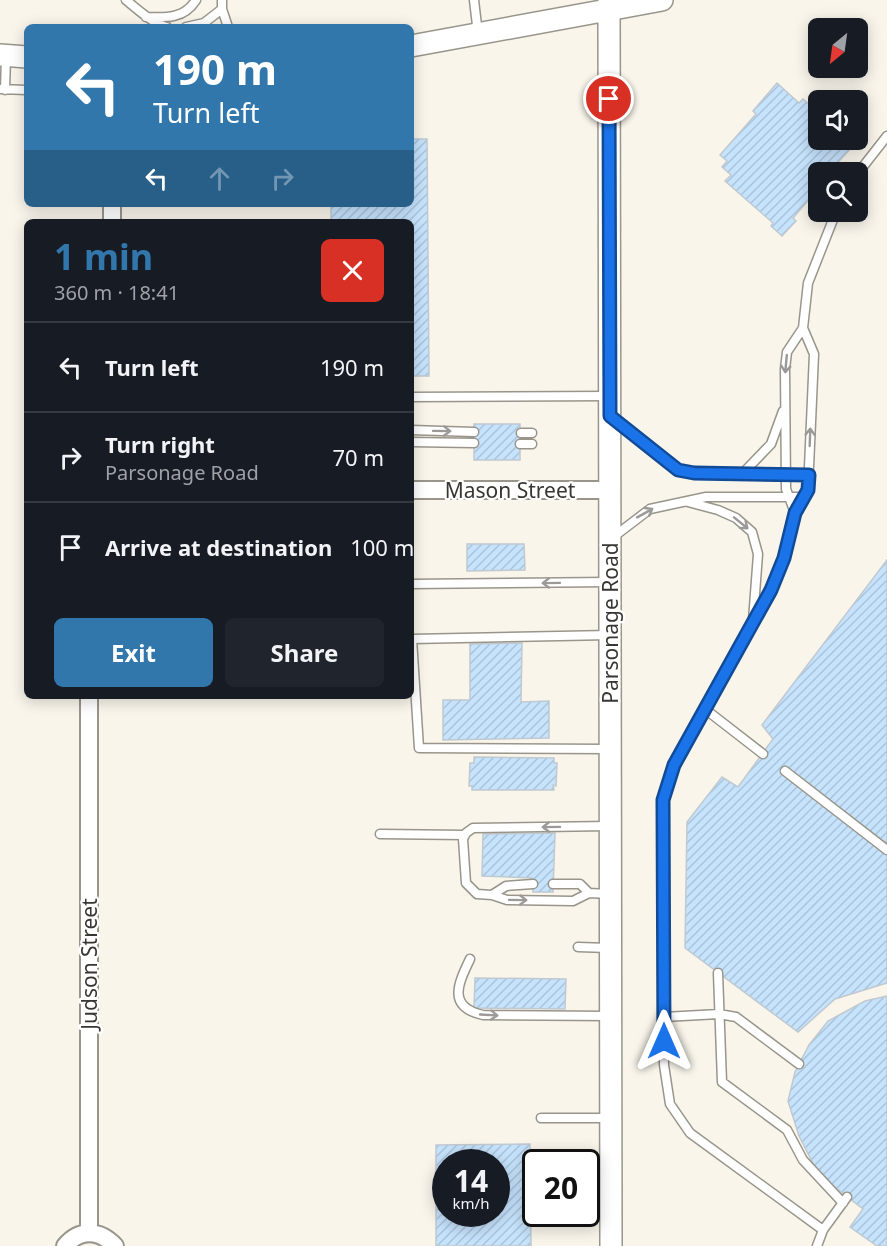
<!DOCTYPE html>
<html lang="en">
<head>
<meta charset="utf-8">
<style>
  :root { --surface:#171b24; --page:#20242c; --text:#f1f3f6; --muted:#9ea1a6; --line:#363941; --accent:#3277ac }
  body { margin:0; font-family:"Noto Sans",sans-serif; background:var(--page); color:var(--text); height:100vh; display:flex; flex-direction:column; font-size:22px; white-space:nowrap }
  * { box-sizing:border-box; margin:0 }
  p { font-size:20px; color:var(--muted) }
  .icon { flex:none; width:33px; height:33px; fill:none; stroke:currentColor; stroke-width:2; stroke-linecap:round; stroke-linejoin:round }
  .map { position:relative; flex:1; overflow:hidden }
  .details { position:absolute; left:24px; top:219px; width:390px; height:480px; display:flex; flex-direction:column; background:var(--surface); border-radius:9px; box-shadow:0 3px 15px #0003 }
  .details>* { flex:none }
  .banner { position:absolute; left:24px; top:24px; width:390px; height:183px; border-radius:9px; box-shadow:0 3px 15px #0003; background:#3277ac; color:#fff; overflow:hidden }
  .needle { width:39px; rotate:209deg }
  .controls { position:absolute; left:808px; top:18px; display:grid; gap:12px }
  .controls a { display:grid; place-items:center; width:60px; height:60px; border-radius:9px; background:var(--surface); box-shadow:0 3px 15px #0003; font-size:30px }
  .speed { position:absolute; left:432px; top:1149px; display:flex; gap:12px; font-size:30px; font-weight:700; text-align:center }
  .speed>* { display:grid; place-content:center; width:78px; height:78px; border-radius:50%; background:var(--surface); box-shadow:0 3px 15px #0003; line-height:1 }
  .speed small { font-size:15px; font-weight:400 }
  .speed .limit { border:3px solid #111; border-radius:9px; background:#fff; color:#111 }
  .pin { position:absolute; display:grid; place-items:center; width:51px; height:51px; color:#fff; margin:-26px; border:3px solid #fff; border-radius:50%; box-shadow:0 2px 6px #0007 }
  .me { position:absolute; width:66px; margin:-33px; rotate:0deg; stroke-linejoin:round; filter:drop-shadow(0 0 4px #0008) }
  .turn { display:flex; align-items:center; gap:21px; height:126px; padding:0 30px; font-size:27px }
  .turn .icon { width:78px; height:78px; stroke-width:2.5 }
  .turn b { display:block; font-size:42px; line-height:51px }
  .lanes { display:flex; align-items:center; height:57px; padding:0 30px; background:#0003; justify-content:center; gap:30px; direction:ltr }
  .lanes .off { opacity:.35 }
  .round { display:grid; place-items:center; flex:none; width:63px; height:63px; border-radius:9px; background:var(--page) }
  .headline { display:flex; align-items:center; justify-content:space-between; height:102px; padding:0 30px }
  h1 { font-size:36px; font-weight:700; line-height:45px; color:var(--accent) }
  .primary-button { display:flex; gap:12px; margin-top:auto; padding:12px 30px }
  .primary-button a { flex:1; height:69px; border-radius:9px; background:var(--accent); color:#fff; font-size:24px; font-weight:700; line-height:69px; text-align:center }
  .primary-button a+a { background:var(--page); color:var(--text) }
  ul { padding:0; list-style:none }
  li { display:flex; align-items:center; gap:18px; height:90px; padding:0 30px; border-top:2px solid var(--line) }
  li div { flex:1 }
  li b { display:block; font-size:22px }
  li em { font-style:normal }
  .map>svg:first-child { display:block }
  .building { fill:url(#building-hatch); stroke:#c0c9d0; stroke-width:1.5; fill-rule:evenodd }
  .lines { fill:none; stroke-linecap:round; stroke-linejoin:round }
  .service-casing { stroke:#99958b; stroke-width:11 }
  .minor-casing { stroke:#99958b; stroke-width:20 }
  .tertiary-casing { stroke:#99958b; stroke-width:24 }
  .service { stroke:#fff; stroke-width:8 }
  .minor { stroke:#fff; stroke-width:16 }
  .tertiary { stroke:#fff; stroke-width:21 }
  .oneway { stroke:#9c9a98 }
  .route-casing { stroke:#114b97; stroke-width:15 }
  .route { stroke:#1a73e8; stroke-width:10 }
  .labels { text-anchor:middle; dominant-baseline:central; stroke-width:4.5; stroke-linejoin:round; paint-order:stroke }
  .street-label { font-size:21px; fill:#383632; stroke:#fff }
</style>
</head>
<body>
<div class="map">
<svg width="887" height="1246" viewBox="0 0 887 1246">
  <defs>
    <pattern id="building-hatch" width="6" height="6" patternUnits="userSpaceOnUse" patternTransform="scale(1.5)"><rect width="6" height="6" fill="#c6e3fd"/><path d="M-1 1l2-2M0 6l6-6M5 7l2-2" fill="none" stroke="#abc3d9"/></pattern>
  </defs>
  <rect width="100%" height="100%" fill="#f9f5eb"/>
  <path class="building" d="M777 83 799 103 803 99 819 113V140H842L851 148 829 172H819V188L793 218 796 221 782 236 771 226 773 223 725 181 731 175 722 167 727 161 720 155 756 114 753 111Z
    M411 139H427L429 376H411V222H331V204H411Z
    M474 424H520V460H474Z
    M467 544H524L525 570 467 571Z
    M887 560V983L835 999 798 1032 685 948 687 822 722 777 738 787 773 739 762 725Z
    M522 643 521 702 549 701V738L443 740V700H470V644Z
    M474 757 554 758V763H557L556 786 553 785 554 790H472V786H469L470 763H474Z
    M555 833 553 892H533L532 878 482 876 483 834Z
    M475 978 566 979 565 1009 474 1008Z
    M887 996V1246H877L850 1227 863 1209 819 1175 799 1136 788 1101 795 1072 809 1045 828 1021 865 1001Z
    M530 1144 531 1246H436V1145ZM446 1162H496V1214H446Z"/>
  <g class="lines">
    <defs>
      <path id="service" d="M126 0C138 10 151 22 167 27
        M474 0 478 34
        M222 9 228 27
        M146 17C166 18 184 19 196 0
        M186 27 204 23 222 9V0
        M0 89 26 90
        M5 90 6 57
        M858 173 887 136
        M803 328 814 354 808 490 795 513 784 558 771 590 674 765 663 800 664 1065 670 1104 690 1133 823 1230 817 1246
        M411 397 610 396
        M612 417 678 470 694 473 809 475
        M411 430 474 432
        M521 433H532
        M411 442 474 443
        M520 444H532
        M743 473 771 444 783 411
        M688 502 718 510 736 518 752 532 758 554 753 620
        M795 513 786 489 785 369 787 352 803 328 808 283 836 212
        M612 538 650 509 706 497H804
        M411 584 609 582
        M705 709 763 754
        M609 749 419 748 412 639 610 635
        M785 771 887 850
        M609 826 473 828 466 833 463 839 466 883 477 894 492 895 507 900 573 901 589 893 609 894
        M380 834 465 835
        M553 884H580L589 893
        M492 895 506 886 533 884
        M578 947 609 948
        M470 959C458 984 447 1007 483 1015L610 1016
        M718 973 722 1082 787 1130 803 1160 843 1203
        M664 1017 719 1014 736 1017 799 1064
        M541 1118H610
        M823 1230 847 1197"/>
      <path id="minor" d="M112 222V204
        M411 490H610
        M89 696V1233
        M65 1246C80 1228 100 1230 115 1246"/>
      <path id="tertiary" d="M609 0 611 1246
        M411 46 662 0
        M0 55 27 57"/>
    </defs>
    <use href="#service" class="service-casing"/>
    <use href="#minor" class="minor-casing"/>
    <use href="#tertiary" class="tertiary-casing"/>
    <use href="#service" class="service"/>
    <use href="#minor" class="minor"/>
    <use href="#tertiary" class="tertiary"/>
  </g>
  <defs><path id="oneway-shaft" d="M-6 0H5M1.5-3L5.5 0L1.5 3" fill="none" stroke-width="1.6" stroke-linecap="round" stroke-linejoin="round" transform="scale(1.5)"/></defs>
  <g class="oneway">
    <use href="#oneway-shaft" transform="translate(786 364) rotate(95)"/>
    <use href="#oneway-shaft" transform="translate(442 431) rotate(1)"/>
    <use href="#oneway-shaft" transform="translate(810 437) rotate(-88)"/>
    <use href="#oneway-shaft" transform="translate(645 513) rotate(-29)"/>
    <use href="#oneway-shaft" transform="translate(741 523) rotate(39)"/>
    <use href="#oneway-shaft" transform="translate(551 583) rotate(179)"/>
    <use href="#oneway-shaft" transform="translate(551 827) rotate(179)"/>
    <use href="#oneway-shaft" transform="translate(518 900) rotate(1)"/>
    <use href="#oneway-shaft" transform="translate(489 1015) rotate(3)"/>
  </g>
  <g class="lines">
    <defs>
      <path id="route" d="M609 99 610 416 678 470 694 473 809 475 808 490 795 513 784 558 771 590 674 765 663 800 664 1041"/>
    </defs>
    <use href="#route" class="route-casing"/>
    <use href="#route" class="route"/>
  </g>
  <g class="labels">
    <g class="street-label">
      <text x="510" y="490">Mason Street</text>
      <text transform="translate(610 623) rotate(-90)">Parsonage Road</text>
      <text transform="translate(89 964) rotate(-90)">Judson Street</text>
    </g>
  </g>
</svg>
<div class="controls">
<a><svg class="needle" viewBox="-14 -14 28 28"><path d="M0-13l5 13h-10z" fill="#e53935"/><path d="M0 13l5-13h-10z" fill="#9ea1a6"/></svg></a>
<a><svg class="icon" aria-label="sound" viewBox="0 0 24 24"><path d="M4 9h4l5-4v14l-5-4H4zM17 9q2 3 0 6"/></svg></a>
<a><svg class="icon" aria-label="search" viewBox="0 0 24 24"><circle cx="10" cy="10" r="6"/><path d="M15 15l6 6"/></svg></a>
</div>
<div class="speed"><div>14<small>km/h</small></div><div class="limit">20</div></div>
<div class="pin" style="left:609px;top:99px;background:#d93025"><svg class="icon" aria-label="arrive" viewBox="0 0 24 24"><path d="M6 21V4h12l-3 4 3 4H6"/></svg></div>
<svg class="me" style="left:664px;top:1041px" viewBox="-20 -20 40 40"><path d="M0-17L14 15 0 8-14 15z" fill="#1a73e8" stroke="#fff" stroke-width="4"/></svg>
<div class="banner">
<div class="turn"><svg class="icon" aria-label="left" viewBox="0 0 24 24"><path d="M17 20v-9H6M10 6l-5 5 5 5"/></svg><div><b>190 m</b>Turn left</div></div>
<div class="lanes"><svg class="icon" aria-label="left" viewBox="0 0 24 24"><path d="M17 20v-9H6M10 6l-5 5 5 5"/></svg><svg class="icon off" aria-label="ahead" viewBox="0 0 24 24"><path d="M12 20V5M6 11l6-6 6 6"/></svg><svg class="icon off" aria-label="right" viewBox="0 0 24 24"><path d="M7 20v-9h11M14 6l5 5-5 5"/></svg></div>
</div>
<section class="details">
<div class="headline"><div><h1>1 min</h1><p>360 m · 18:41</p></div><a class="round" style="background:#d93025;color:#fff"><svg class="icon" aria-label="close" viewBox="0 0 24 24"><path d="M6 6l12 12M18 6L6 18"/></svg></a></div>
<ul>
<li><svg class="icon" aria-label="left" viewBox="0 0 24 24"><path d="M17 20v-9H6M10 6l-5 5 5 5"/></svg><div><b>Turn left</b></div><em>190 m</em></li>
<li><svg class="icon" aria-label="right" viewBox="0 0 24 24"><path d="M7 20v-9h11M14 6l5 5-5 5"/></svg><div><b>Turn right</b><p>Parsonage Road</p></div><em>70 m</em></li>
<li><svg class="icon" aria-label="arrive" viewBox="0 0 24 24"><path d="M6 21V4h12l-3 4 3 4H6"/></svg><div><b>Arrive at destination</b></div><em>100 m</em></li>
</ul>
<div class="primary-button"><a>Exit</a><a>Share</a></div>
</section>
</div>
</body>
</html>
